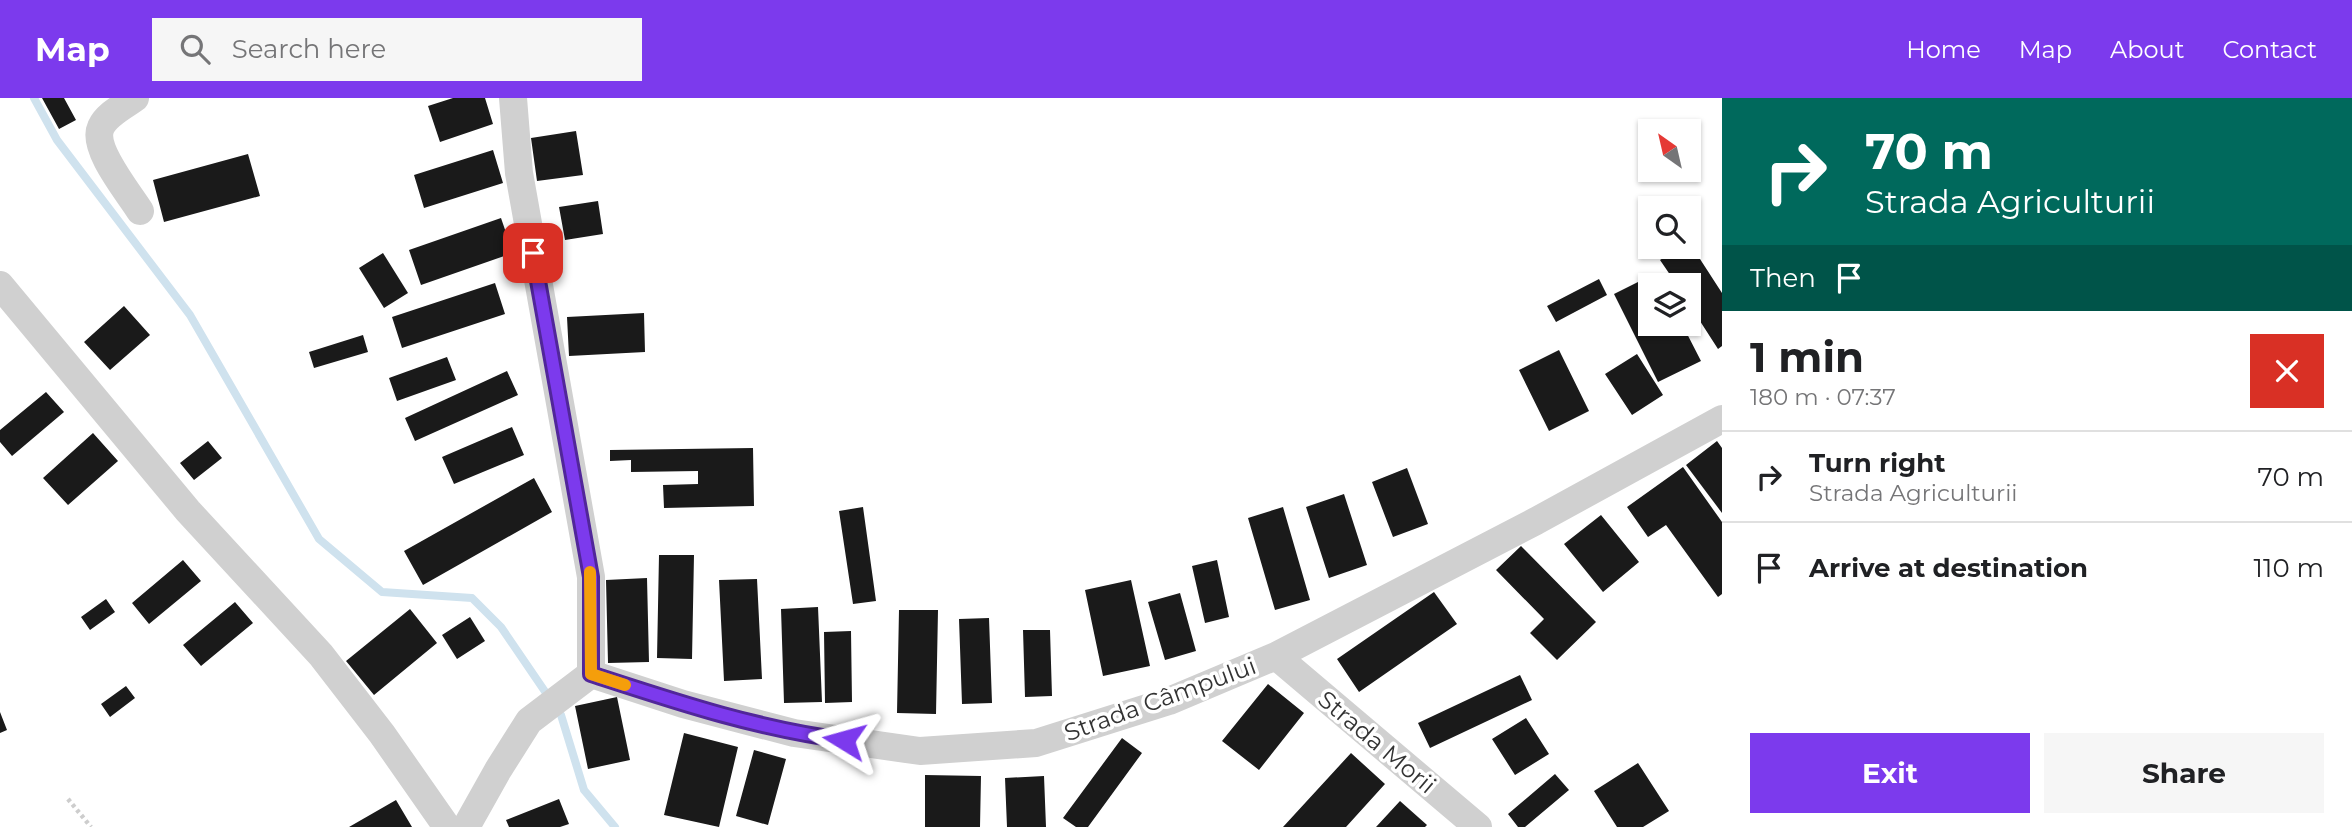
<!DOCTYPE html>
<html lang="en">
<head>
<meta charset="utf-8">
<style>
  :root { --surface:#fff; --page:#f6f6f6; --text:#202124; --muted:#757577; --line:#e0e0e0; --accent:#7c3aed }
  body { margin:0; font-family:Montserrat,sans-serif; background:var(--page); color:var(--text); height:100vh; display:flex; flex-direction:column; font-size:26px; white-space:nowrap }
  * { box-sizing:border-box; margin:0 }
  p { font-size:23px; color:var(--muted) }
  .icon { flex:none; width:38px; height:38px; fill:none; stroke:currentColor; stroke-width:2; stroke-linecap:round; stroke-linejoin:round }
  .map { position:relative; flex:1; overflow:hidden }
  .side { display:flex; flex-direction:column; background:var(--surface); width:630px }
  .side>* { flex:none }
  .banner { background:#00695c; color:#fff; overflow:hidden }
  .needle { width:46px; rotate:326deg }
  .fabs { position:absolute; left:1638px; top:21px; display:grid; gap:14px }
  .fabs a { display:grid; place-items:center; width:63px; height:63px; border-radius:0px; background:var(--surface); box-shadow:0 2px 5px #0004; font-size:35px }
  .pin { position:absolute; display:grid; place-items:center; width:60px; height:60px; color:#fff; margin:-30px; border-radius:14px; box-shadow:0 4px 10px #0006 }
  .me { position:absolute; width:77px; margin:-38px; rotate:278deg; stroke-linejoin:round; filter:drop-shadow(0 0 5px #0008) }
  .turn { display:flex; align-items:center; gap:24px; height:147px; padding:0 28px; font-size:32px }
  .turn .icon { width:91px; height:91px; stroke-width:2.5 }
  .turn b { display:block; font-size:49px; line-height:60px }
  .then { display:flex; align-items:center; height:66px; padding:0 28px; background:#0003; gap:14px; font-size:26px }
  .round { display:grid; place-items:center; flex:none; width:74px; height:74px; border-radius:0px; background:var(--page) }
  .headline { display:flex; align-items:center; justify-content:space-between; height:119px; padding:0 28px }
  h1 { font-size:42px; font-weight:700; line-height:52px }
  .cta { display:flex; gap:14px; margin-top:auto; padding:14px 28px }
  .cta a { flex:1; height:80px; border-radius:0px; background:var(--accent); color:#fff; font-size:28px; font-weight:700; line-height:80px; text-align:center }
  .cta a+a { background:var(--page); color:var(--text) }
  ul { padding:0; list-style:none }
  li { display:flex; align-items:center; gap:21px; height:91px; padding:0 28px; border-top:2px solid var(--line) }
  li div { flex:1 }
  li b { display:block; font-size:26px }
  li em { font-style:normal }
  header { display:flex; align-items:center; gap:42px; box-sizing:border-box; height:98px; padding:0 35px; background:var(--accent); color:#fff }
  header strong { font-size:33px }
  nav { display:flex; gap:38px; margin-inline-start:auto; font-size:24px }
  .search { width:490px; height:63px; background:var(--page); display:flex; align-items:center; gap:18px; box-sizing:border-box; padding:0 24px; border-radius:0px; color:var(--muted); font-size:26px }
  main { display:flex; flex:1; min-height:0 }
  .map>svg:first-child { display:block }
  .lines { fill:none; stroke-linecap:round; stroke-linejoin:round }
  .stream { stroke:#cfe2ee; stroke-width:8 }
  .building { fill:#1a1a1a }
  .path { stroke:#cdcdcd; stroke-width:4.5; stroke-dasharray:3.5 3.5; stroke-linecap:butt }
  .street { stroke:#d0d0d0; stroke-width:28 }
  .route-casing { stroke:#51269a; stroke-width:18 }
  .route { stroke:#7c3aed; stroke-width:12 }
  .slow { stroke:#f59e0b; stroke-width:12 }
  .labels { text-anchor:middle; dominant-baseline:central; stroke-width:7; stroke-linejoin:round; paint-order:stroke }
  .street-label { font-size:24px; fill:#333; stroke:#fff }
</style>
</head>
<body>
<header>
<strong>Map</strong>
<div class="search"><svg class="icon" aria-label="search" viewBox="0 0 24 24"><circle cx="10" cy="10" r="6"/><path d="M15 15l6 6"/></svg>Search here</div>
<nav><a>Home</a><a>Map</a><a>About</a><a>Contact</a></nav>
</header>
<main>
<div class="map">
<svg width="1722" height="729" viewBox="0 0 1722 729">
  <rect width="100%" height="100%" fill="#fff"/>
  <g class="lines">
    <path class="stream" d="M34 0 57 42 190 217 319 441 382 494 472 500 501 529 561 617 584 692 615 729"/>
  </g>
  <path class="building" d="M42 0H64L76 22 59 31Z
    M453 0H485L493 26 440 44 428 8Z
    M576 33 583 77 537 83 531 40Z
    M493 52 503 85 424 110 414 77Z
    M248 56 260 98 164 124 153 82Z
    M598 103 603 136 565 142 559 109Z
    M501 120 513 155 421 187 409 152Z
    M1689 144 1722 195V248L1718 251 1689 206V187H1677L1660 162 1680 149H1689Z
    M383 155 408 195 384 210 359 170Z
    M1656 175 1663 187H1650V226H1682L1701 263 1658 284 1614 196Z
    M1599 181 1607 197 1556 224 1547 208Z
    M495 185 505 216 402 250 392 219Z
    M124 208 150 237 110 272 84 244Z
    M644 215 645 254 569 258 567 219Z
    M363 237 368 254 314 270 309 254Z
    M1559 252 1589 313 1549 333 1519 272Z
    M1637 256 1663 297 1632 317 1605 276Z
    M447 259 456 282 397 303 389 280Z
    M507 273 518 297 415 343 405 320Z
    M46 294 64 314 12 358 0 344V332Z
    M512 329 524 357 454 386 442 359Z
    M93 335 118 363 68 407 43 380Z
    M208 343 222 360 194 382 180 365Z
    M1717 343 1722 350V415L1686 367Z
    M753 350 754 408 664 410 663 387 698 386V373L631 374V362L610 363V352Z
    M1683 369 1722 424V496L1718 499 1666 427 1648 439 1627 409Z
    M1407 370 1428 426 1393 439 1372 384Z
    M534 380 552 414 423 487 404 453Z
    M1344 396 1367 467 1329 480 1306 409Z
    M863 409 876 503 853 506 839 413Z
    M1283 409 1310 502 1275 512 1248 420Z
    M1601 417 1639 464 1603 494 1564 446Z
    M1521 448 1596 524 1557 562 1530 535 1544 521 1496 472Z
    M659 457H694L692 561 657 560Z
    M183 462 201 483 149 526 132 505Z
    M1217 462 1229 519 1205 525 1192 468Z
    M647 480 649 564 608 565 606 482Z
    M757 481 762 581 724 583 719 482Z
    M1131 482 1150 568 1103 578 1085 492Z
    M1434 494 1457 526 1359 594 1337 561Z
    M1180 495 1196 553 1165 562 1148 504Z
    M106 501 115 514 90 532 81 519Z
    M235 504 253 525 201 568 183 547Z
    M818 509 822 604 784 605 781 511Z
    M410 511 437 545 374 597 346 563Z
    M899 512H938L936 616 897 615Z
    M470 519 485 543 457 561 442 537Z
    M989 520 992 605 962 606 959 521Z
    M1023 532H1050L1052 598 1025 599Z
    M851 533 852 604 825 605 824 534Z
    M1520 577 1532 602 1430 650 1418 625Z
    M1268 586 1304 615 1259 672 1222 643Z
    M126 588 135 600 110 619 101 606Z
    M617 599 630 662 588 671 575 608Z
    M0 614 7 632 0 635Z
    M1526 620 1549 656 1515 677 1492 641Z
    M684 635 738 649 719 729 664 717Z
    M1122 640 1142 655 1088 729H1076L1063 720Z
    M754 652 786 661 768 727 736 718Z
    M1351 655 1385 686 1346 729H1283Z
    M1638 665 1669 713 1643 729H1617L1594 693Z
    M1555 676 1569 692 1525 729H1518L1508 716Z
    M925 677 981 678 980 729H925Z
    M1044 678 1046 729H1007L1005 680Z
    M559 701 569 726 560 729H509L506 722Z
    M396 702 412 729H349Z
    M1400 703 1427 727 1425 729H1376Z"/>
  <g class="lines">
    <path class="path" d="M68 701 91 729"/>
    <path class="street" d="M135 0C124 8 107 16 101 29 91 50 129 95 140 113
      M513 0 519 75 591 479V576
      M0 187 188 413 321 557 382 636 447 729
      M1276 558 1478 729
      M591 576 683 606 794 635 920 653 1036 645 1169 603 1276 558 1536 423 1722 321
      M466 729 498 672 529 623 591 576"/>
  </g>
  <g class="lines">
    <defs>
      <path id="route" d="M533 155 591 479V576C674 603 757 631 844 642"/>
    </defs>
    <use href="#route" class="route-casing"/>
    <use href="#route" class="route"/>
    <path class="slow" d="M590 474 591 576 625 587"/>
  </g>
  <g class="labels">
    <g class="street-label">
      <text transform="translate(1160 601) rotate(-20)">Strada Câmpului</text>
      <text transform="translate(1377 644) rotate(40)">Strada Morii</text>
    </g>
  </g>
</svg>
<div class="fabs">
<a><svg class="needle" viewBox="-14 -14 28 28"><path d="M0-13l5 13h-10z" fill="#e53935"/><path d="M0 13l5-13h-10z" fill="#757577"/></svg></a>
<a><svg class="icon" aria-label="search" viewBox="0 0 24 24"><circle cx="10" cy="10" r="6"/><path d="M15 15l6 6"/></svg></a>
<a><svg class="icon" aria-label="layers" viewBox="0 0 24 24"><path d="M12 4l9 5-9 5-9-5zM3 14l9 5 9-5"/></svg></a>
</div>
<div class="pin" style="left:533px;top:155px;background:#d93025"><svg class="icon" aria-label="arrive" viewBox="0 0 24 24"><path d="M6 21V4h12l-3 4 3 4H6"/></svg></div>
<svg class="me" style="left:844px;top:642px" viewBox="-20 -20 40 40"><path d="M0-17L14 15 0 8-14 15z" fill="#7c3aed" stroke="#fff" stroke-width="4"/></svg>
</div>
<section class="side">
<div class="banner">
<div class="turn"><svg class="icon" aria-label="right" viewBox="0 0 24 24"><path d="M7 20v-9h11M14 6l5 5-5 5"/></svg><div><b>70 m</b>Strada Agriculturii</div></div>
<div class="then">Then<svg class="icon" aria-label="arrive" viewBox="0 0 24 24"><path d="M6 21V4h12l-3 4 3 4H6"/></svg></div>
</div>
<div class="headline"><div><h1>1 min</h1><p>180 m · 07:37</p></div><a class="round" style="background:#d93025;color:#fff"><svg class="icon" aria-label="close" viewBox="0 0 24 24"><path d="M6 6l12 12M18 6L6 18"/></svg></a></div>
<ul>
<li><svg class="icon" aria-label="right" viewBox="0 0 24 24"><path d="M7 20v-9h11M14 6l5 5-5 5"/></svg><div><b>Turn right</b><p>Strada Agriculturii</p></div><em>70 m</em></li>
<li><svg class="icon" aria-label="arrive" viewBox="0 0 24 24"><path d="M6 21V4h12l-3 4 3 4H6"/></svg><div><b>Arrive at destination</b></div><em>110 m</em></li>
</ul>
<div class="cta"><a>Exit</a><a>Share</a></div>
</section>
</main>
</body>
</html>
